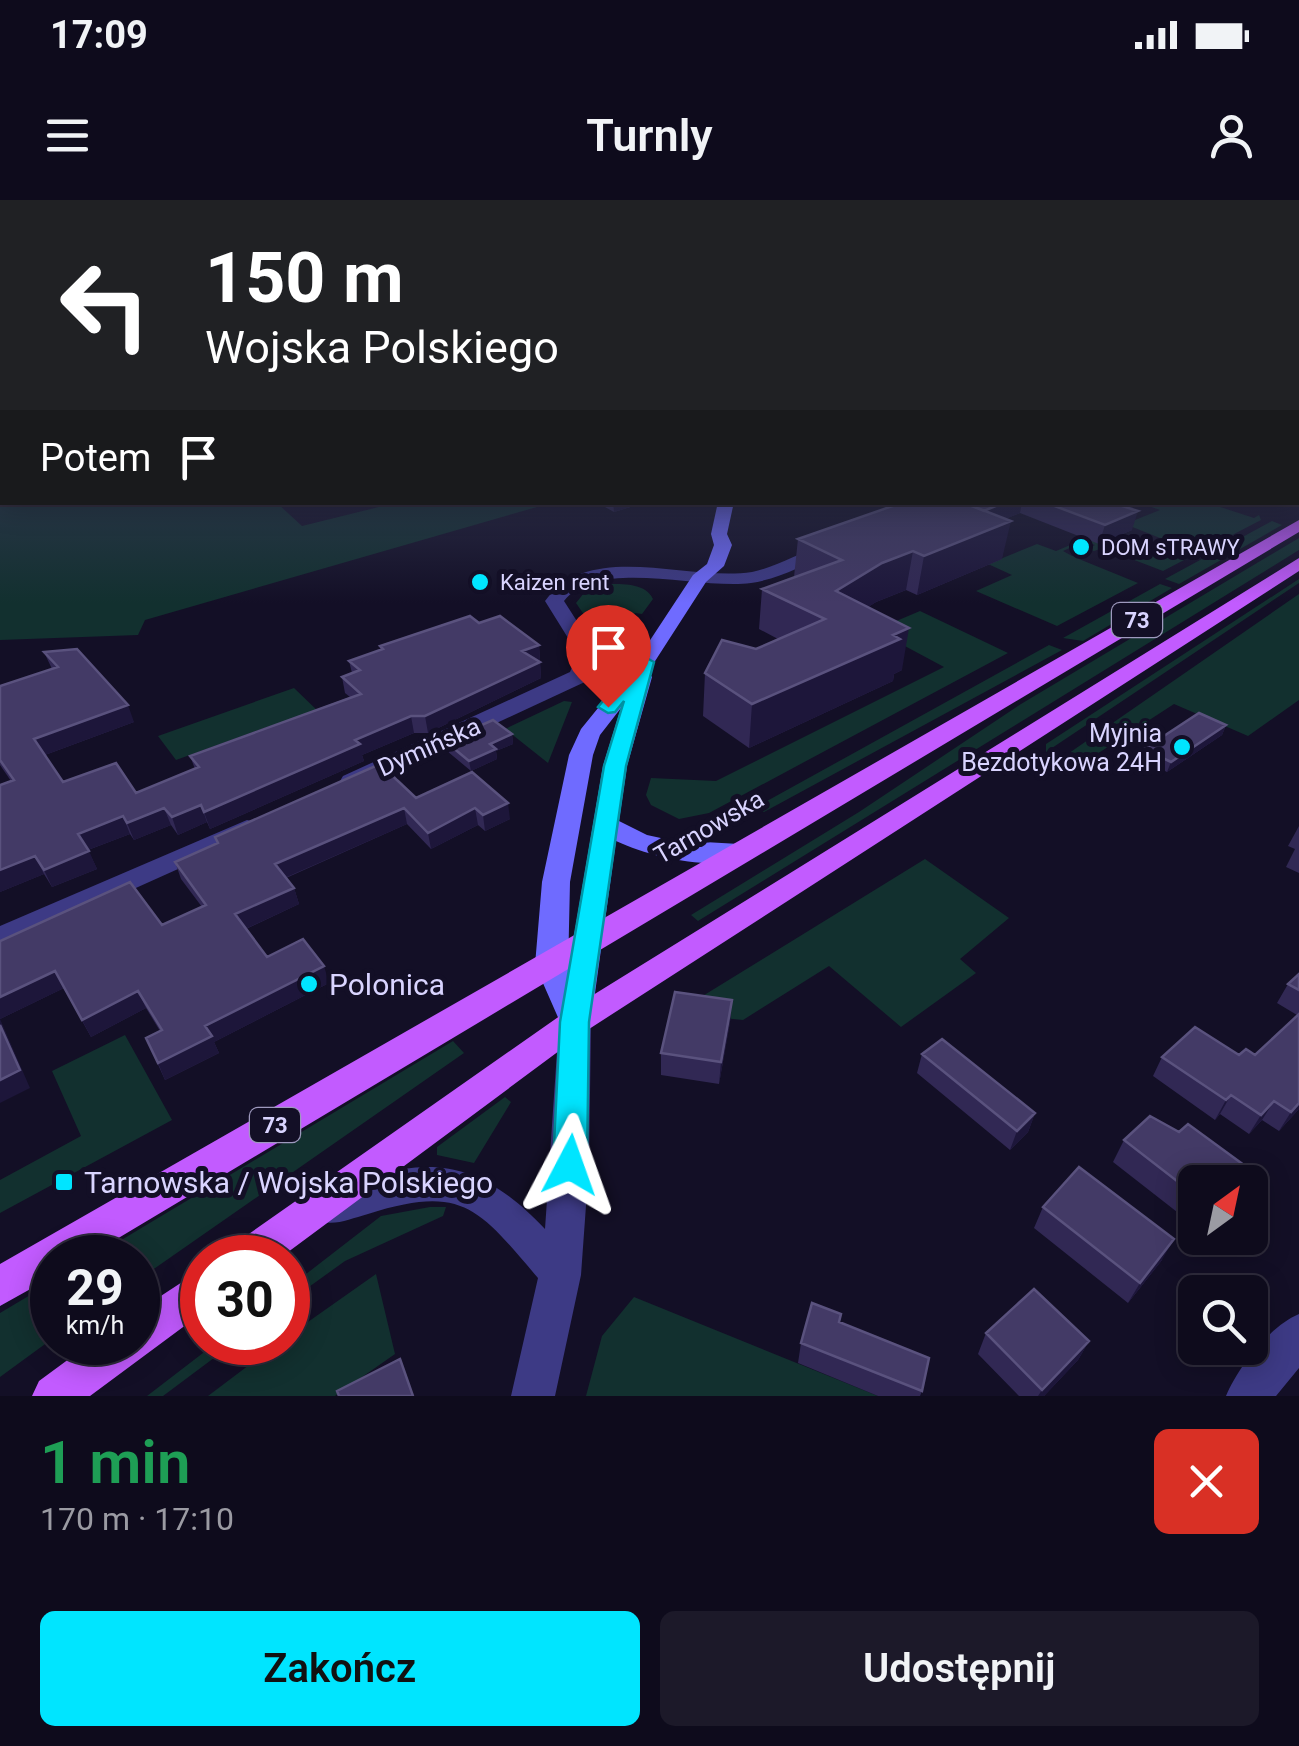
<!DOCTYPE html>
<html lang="pl">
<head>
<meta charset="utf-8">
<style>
  :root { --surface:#0e0b1c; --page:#1c1929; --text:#f1f3f6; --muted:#9b9ba3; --line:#2e2b3b; --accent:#00e5ff }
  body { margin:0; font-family:Roboto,sans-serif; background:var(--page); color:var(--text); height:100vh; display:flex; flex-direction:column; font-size:38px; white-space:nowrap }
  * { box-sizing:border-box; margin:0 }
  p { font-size:32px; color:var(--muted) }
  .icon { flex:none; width:55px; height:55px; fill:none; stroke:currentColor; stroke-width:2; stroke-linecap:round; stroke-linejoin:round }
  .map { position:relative; height:1196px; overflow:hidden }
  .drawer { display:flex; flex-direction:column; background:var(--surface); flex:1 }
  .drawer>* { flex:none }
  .guide { position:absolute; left:0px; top:0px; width:1300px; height:305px; box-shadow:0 5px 25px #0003,0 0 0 2px var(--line); background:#202124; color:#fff; overflow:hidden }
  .needle { width:65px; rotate:33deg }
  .fabs { position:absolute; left:1178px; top:965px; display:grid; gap:20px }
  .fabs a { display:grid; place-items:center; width:90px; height:90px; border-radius:15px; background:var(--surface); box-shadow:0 5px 25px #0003,0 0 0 2px var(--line); font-size:50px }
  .speed { position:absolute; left:30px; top:1035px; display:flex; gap:20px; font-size:50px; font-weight:700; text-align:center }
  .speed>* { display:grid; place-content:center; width:130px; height:130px; border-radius:50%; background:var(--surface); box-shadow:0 5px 25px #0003,0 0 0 2px var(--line); line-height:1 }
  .speed small { font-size:25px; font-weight:400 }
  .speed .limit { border:15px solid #d22; background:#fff; color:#111 }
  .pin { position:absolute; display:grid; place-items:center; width:85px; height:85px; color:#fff; margin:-102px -42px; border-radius:50% 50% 50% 0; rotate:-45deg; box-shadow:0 0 10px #0007 }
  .pin .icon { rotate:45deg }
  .me { position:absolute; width:110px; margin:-55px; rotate:4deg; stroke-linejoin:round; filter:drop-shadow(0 0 8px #0008) }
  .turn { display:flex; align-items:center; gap:35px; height:210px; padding:0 40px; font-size:45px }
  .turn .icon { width:130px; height:130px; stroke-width:2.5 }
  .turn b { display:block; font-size:70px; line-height:85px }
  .then { display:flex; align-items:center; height:95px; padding:0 40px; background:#0003; gap:20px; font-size:38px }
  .round { display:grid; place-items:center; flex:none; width:105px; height:105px; border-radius:15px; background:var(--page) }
  .overview { display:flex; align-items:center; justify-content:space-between; height:170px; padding:0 40px }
  h1 { font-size:60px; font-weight:600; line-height:75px; color:#1e9e55 }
  .primary-button { display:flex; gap:20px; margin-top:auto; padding:20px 40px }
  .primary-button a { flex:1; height:115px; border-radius:15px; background:var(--accent); color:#111; font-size:40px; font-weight:600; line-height:115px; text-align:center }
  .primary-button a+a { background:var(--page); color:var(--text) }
  .status { display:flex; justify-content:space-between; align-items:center; height:70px; padding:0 50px; background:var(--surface); direction:ltr }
  .status svg { height:28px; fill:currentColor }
  header { display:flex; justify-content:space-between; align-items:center; height:130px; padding:0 40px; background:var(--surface); font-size:45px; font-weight:600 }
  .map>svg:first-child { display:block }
  .green { fill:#12302f }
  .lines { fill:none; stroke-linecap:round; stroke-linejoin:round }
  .street { fill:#3d3a85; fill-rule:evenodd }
  .secondary { fill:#6f6bff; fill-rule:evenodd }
  .primary { fill:#c25bff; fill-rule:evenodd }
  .wall { fill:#312854 }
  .shaded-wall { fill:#1d163a }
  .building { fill:#433a66; stroke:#5a527e; stroke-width:2.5 }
  .route { fill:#00e5ff; stroke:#0095a6; stroke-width:2.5 }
  .poi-dot { fill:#00e5ff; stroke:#130f26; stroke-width:4 }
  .labels { text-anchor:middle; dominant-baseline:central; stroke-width:10; stroke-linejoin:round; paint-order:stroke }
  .far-poi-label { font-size:22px; fill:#d9d4ff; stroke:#130f26; text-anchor:start }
  .shield { fill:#130f26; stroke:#9e99be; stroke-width:2.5 }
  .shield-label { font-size:22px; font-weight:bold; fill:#d9d4ff }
  .poi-label { font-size:25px; fill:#d9d4ff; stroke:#130f26; text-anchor:end }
  .street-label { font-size:25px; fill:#d9d4ff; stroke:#130f26 }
  .near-poi-label { font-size:30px; fill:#d9d4ff; stroke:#130f26; text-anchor:start }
</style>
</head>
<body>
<div class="status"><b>17:09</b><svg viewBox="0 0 49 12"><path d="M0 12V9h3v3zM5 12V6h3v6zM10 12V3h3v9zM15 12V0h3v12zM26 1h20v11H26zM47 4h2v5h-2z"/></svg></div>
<header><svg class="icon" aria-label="menu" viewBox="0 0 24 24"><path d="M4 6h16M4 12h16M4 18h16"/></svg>Turnly<svg class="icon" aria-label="person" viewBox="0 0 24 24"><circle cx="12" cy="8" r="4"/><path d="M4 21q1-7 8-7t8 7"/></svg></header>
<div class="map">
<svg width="1299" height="1196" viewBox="0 0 1299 1196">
  <rect width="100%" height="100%" fill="#130f26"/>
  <path class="green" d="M0 236 2 302 277 303 302 326 395 303H538L537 307 145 420 138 435 0 440Z
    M1140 303H1208L1254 318 1259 315 1261 320 1163 371 1103 348 1094 351 1088 349 1095 345 1085 341 1063 351 1072 356 1086 350 1092 352 1079 359 1138 383 1057 426 976 391 1012 375 988 364 1037 344 1056 351 1101 332 1163 354 1180 346 1125 324 1160 310Z
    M1272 321 1282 325 1179 384 1165 379Z
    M1299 338V350L698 721 691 715 859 612 1021 504Z
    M1299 379V383L1046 552V544Z
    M611 384C626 384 646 384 653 399L642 414 635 413 628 425 635 426 618 454 610 453 576 403 588 388Z
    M1160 384 1172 388 1083 441 1063 438Z
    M1299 394V500L1248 536 1174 504 1077 567 1059 560Z
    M920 411 1008 453 709 613 679 619 651 605 646 595 651 578 716 581 944 467 875 430Z
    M1049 445 1062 450 764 612 749 611Z
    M294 488 321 514 276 532 270 526 176 560 158 536Z
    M564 501 572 502 548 563 505 529Z
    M925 659 1009 718 960 759 976 773 901 827 829 766 743 820 675 813Z
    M125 835 172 920 0 1013V980L81 936 52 871Z
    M453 841 464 853 138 1080V1058L93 1057Z
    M505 897 511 902 474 963 437 955V947Z
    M430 1007H446L443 1016 345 1061 288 1102V1088L381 1016Z
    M376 1074 395 1154 335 1196H208L278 1143 288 1142V1136Z
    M52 1082V1139L0 1177V1113Z
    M634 1097 878 1196H586L602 1136Z
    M216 1143H234L163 1196H147Z"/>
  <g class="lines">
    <path class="street" d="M825 345 831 346V354C805 364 779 379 751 383 700 390 598 357 564 401L598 454 587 481 361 586 352 588 340 581 343 576 570 472 578 454 545 401C590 339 687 382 752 372 777 367 800 352 825 345Z
      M247 620 256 622 260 628 256 634 0 749V726Z
      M575 809 586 813 591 822 589 964 581 1075 555 1196H511L538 1078C478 1008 463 984 368 1014 349 1019 334 1027 316 1020L310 1008 316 996C415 957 468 948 545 1029L559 822 564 813Z
      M1299 1114V1168L1276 1196H1226C1238 1167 1270 1126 1299 1114Z"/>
    <path class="secondary" d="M718 302H734L727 334 732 345 724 366 706 382 648 472 652 477 627 566 619 621 647 635 670 640 739 644 748 647 752 653 748 659C709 670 653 658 616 641L591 822 586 831 575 835 564 831 535 765 542 682 569 555 581 529 637 460 693 375 707 364 714 345 711 334ZM621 508 603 566 568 771 570 682 593 555 600 535Z"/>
    <path class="primary" d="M1299 320V332L85 1058H52V1077L0 1106V1064Z
      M1299 358V371L586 831 280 1058H228L233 1045 564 813Z
      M202 1069V1113L90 1196H32L39 1181 92 1142H138V1111Z"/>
  </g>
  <path class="wall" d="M596 302H647L614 312Z
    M901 302H1134L1132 309V330L1099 344 1020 313 1005 319 1002 359 917 395 906 390 876 402 868 407 902 470 894 474 893 481 749 548 703 516 705 473 778 439 759 429 762 389 794 377 798 339 902 303Z
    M479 423 539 445 540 461H538L540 462 541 478 428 533H414L362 555 364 561 210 629 207 622 178 635 171 625 134 640 130 634 88 650 97 669 52 687 44 674 0 692 11 581 0 565V486L52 469 44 452 134 522 45 555 63 582 136 593 195 569 190 556 350 497 345 493 342 477 352 473 349 461 380 450V446Z
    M1226 525 1222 535 1167 572 1141 559 1144 549Z
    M512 534 513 544 496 551 497 559 471 571 447 551 445 541Z
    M472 572 510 619 485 631 478 625 431 649 407 624 286 678 294 688 299 704 246 729 267 757 329 783 214 842 219 853 165 880 146 838 160 831 146 808 91 837 64 788 0 819V741L162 725 202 707 181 679 175 662 416 598Z
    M1299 626V673L1286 667 1295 649 1288 646Z
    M1299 774V909L1279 931 1262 920 1249 934 1220 914 1215 920 1153 876 1162 857 1255 855 1297 815 1277 803 1288 784Z
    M732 800 730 822 719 884 661 875V853Z
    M922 854 1035 913 1028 932 1010 950 917 873Z
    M1124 940 1195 982V1026L1113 962Z
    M1043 1007 1162 1060 1128 1103 1034 1028Z
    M839 1122 922 1191 920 1196H878L798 1163 801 1143Z
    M986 1133 1089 1141 1078 1160 1044 1196H1019L978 1154Z"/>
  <path class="shaded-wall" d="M613 302H647L614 312Z
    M1005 302H1022L1020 313 958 339 962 320Z
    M1129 302H1134L1131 314 1138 311 1132 330 1099 344 1105 325 1122 306Z
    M1011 321 1002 359 917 395 924 356Z
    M913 351 906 390 876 402 831 431 836 391 882 363Z
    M909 428 902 470 894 474 893 481 749 548 752 504Z
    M539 445 540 461 523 467 522 451Z
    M540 462 541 478 428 533 425 516Z
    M128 505 134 522 42 556 34 539Z
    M411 516 414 533 362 555 364 561 210 629 204 612 355 540Z
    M1226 525 1222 535 1167 572 1171 562Z
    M512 534 513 544 496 551 497 559 471 571 469 561 490 544Z
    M508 603 510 619 485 631 483 615Z
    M201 605 207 622 178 635 172 617Z
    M164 608 171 625 134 640 127 623Z
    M404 608 407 624 280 680 275 664Z
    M475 608 478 625 431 649 428 633Z
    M123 616 130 634 85 651 78 634Z
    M89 651 97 669 52 687 44 670Z
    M35 656 44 674 0 692V670Z
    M294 688 299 704 241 731 235 714Z
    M324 766 329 783 214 842 219 853 165 880 158 863 205 826Z
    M55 771 64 788 0 819V797Z
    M138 791 146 808 91 837 82 820Z
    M732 800 730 822 719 884 721 862Z
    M0 819 30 888 0 903Z
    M1231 895 1220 914 1215 920 1226 900Z
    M1274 901 1262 920 1249 934 1261 915Z
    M1299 903V909L1279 931 1291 912Z
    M1035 913 1028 932 1010 950 1017 931Z
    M1174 1039 1162 1060 1128 1103 1140 1083Z
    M1089 1141 1078 1160 1044 1196H1038L1042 1190Z"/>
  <path class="building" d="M1298 236H1299V260H1298Z
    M904 302H962L1011 321 924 356 913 351 882 363 836 391 909 428 893 435 900 439 752 504 705 473 722 440 756 449 825 419 762 389 842 360 798 339Z
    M962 302H1005L984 311Z
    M1044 302H1129L1122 306 1138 311 1105 325Z
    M470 416 479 423 500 416 539 445 522 451 540 462 425 516H411L355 540 360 544 204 612 201 605 172 617 164 608 127 623 123 616 78 634 89 651 44 670 35 656 0 670V585L14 580 0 560V486L58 467 44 452 77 449 128 505 34 539 63 582 116 563 136 593 199 567 190 556 361 494 342 477 360 470 349 461 383 449 380 446Z
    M1199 513 1226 525 1171 562 1144 549Z
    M493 520 512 534 490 544 496 549 469 561 445 541Z
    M380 564 416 598 472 572 508 603 483 615 475 608 428 633 404 608 275 664 294 688 235 714 267 757 303 739 324 766 205 826 212 836 158 863 146 838 162 830 138 791 82 820 55 771 0 797V741L130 682 162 725 206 705 175 662 218 643 215 637Z
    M1299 774V790L1288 784Z
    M675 792 732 800 721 862 661 853Z
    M1299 814V903L1291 912 1274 901 1261 915 1231 895 1226 900 1162 857 1195 827 1239 855 1246 849 1255 855Z
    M0 825 20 870 0 880Z
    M942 839 1035 913 1017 931 922 854Z
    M1150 916 1179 932 1188 924 1252 971 1241 982H1195V995L1124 940Z
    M1079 967 1174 1039 1140 1083 1043 1007Z
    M1034 1089 1089 1141 1042 1190 986 1133Z
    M812 1103 841 1114 839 1122 929 1158 922 1191 801 1143Z
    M400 1159 413 1196H339L337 1191Z"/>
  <linearGradient id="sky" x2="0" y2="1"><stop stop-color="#0a0815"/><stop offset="0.59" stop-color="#333752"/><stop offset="1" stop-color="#333752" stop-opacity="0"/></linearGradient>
  <rect width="1299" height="403" fill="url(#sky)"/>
  <path class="route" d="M645 457 654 462 626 566 589 822 587 965 582 975 570 980 558 975 553 965 560 822 604 566 624 501 615 512 608 513 598 507 638 458Z"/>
  <g class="poi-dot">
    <circle cx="1081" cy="347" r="10"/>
    <circle cx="480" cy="382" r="10"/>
    <circle cx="1182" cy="547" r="10"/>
    <circle cx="309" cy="784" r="10"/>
    <rect x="54" y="972" width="20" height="20" rx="5"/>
  </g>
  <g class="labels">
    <g class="far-poi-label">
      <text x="1101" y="347">DOM sTRAWY</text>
      <text x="500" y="382">Kaizen rent</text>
    </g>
    <g class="shield">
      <rect x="1112" y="403" width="50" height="34" rx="8"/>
      <rect x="250" y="908" width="50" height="34" rx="8"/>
    </g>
    <g class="shield-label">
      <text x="1137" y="420">73</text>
      <text x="275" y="925">73</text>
    </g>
    <g class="poi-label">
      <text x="1162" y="533">Myjnia<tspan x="1162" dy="29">Bezdotykowa 24H</tspan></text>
    </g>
    <g class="street-label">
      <text transform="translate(429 547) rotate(-24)">Dymińska</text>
      <text transform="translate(709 627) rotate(-30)">Tarnowska</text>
    </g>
    <g class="near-poi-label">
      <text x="329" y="784">Polonica</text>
      <text x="84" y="982">Tarnowska / Wojska Polskiego</text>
    </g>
  </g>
</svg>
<div class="fabs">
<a><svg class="needle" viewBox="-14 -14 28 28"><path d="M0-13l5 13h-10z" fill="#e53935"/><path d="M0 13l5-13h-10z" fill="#9b9ba3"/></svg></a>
<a><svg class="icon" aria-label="search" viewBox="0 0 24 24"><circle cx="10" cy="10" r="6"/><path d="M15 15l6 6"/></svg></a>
</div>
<div class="speed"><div>29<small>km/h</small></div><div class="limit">30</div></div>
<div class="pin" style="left:608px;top:507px;background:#d93025"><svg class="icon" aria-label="arrive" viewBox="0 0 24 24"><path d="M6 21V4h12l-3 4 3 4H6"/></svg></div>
<svg class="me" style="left:570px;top:965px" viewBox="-20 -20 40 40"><path d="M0-17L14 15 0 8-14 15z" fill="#00e5ff" stroke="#fff" stroke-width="4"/></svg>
<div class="guide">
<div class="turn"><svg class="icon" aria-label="left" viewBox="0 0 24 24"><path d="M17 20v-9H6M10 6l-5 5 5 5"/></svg><div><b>150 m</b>Wojska Polskiego</div></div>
<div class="then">Potem<svg class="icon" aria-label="arrive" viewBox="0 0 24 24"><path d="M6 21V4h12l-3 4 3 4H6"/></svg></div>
</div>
</div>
<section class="drawer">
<div class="overview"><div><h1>1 min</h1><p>170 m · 17:10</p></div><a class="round" style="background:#d93025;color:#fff"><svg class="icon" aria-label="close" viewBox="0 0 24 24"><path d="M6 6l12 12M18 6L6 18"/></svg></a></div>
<div class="primary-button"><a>Zakończ</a><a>Udostępnij</a></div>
</section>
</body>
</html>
